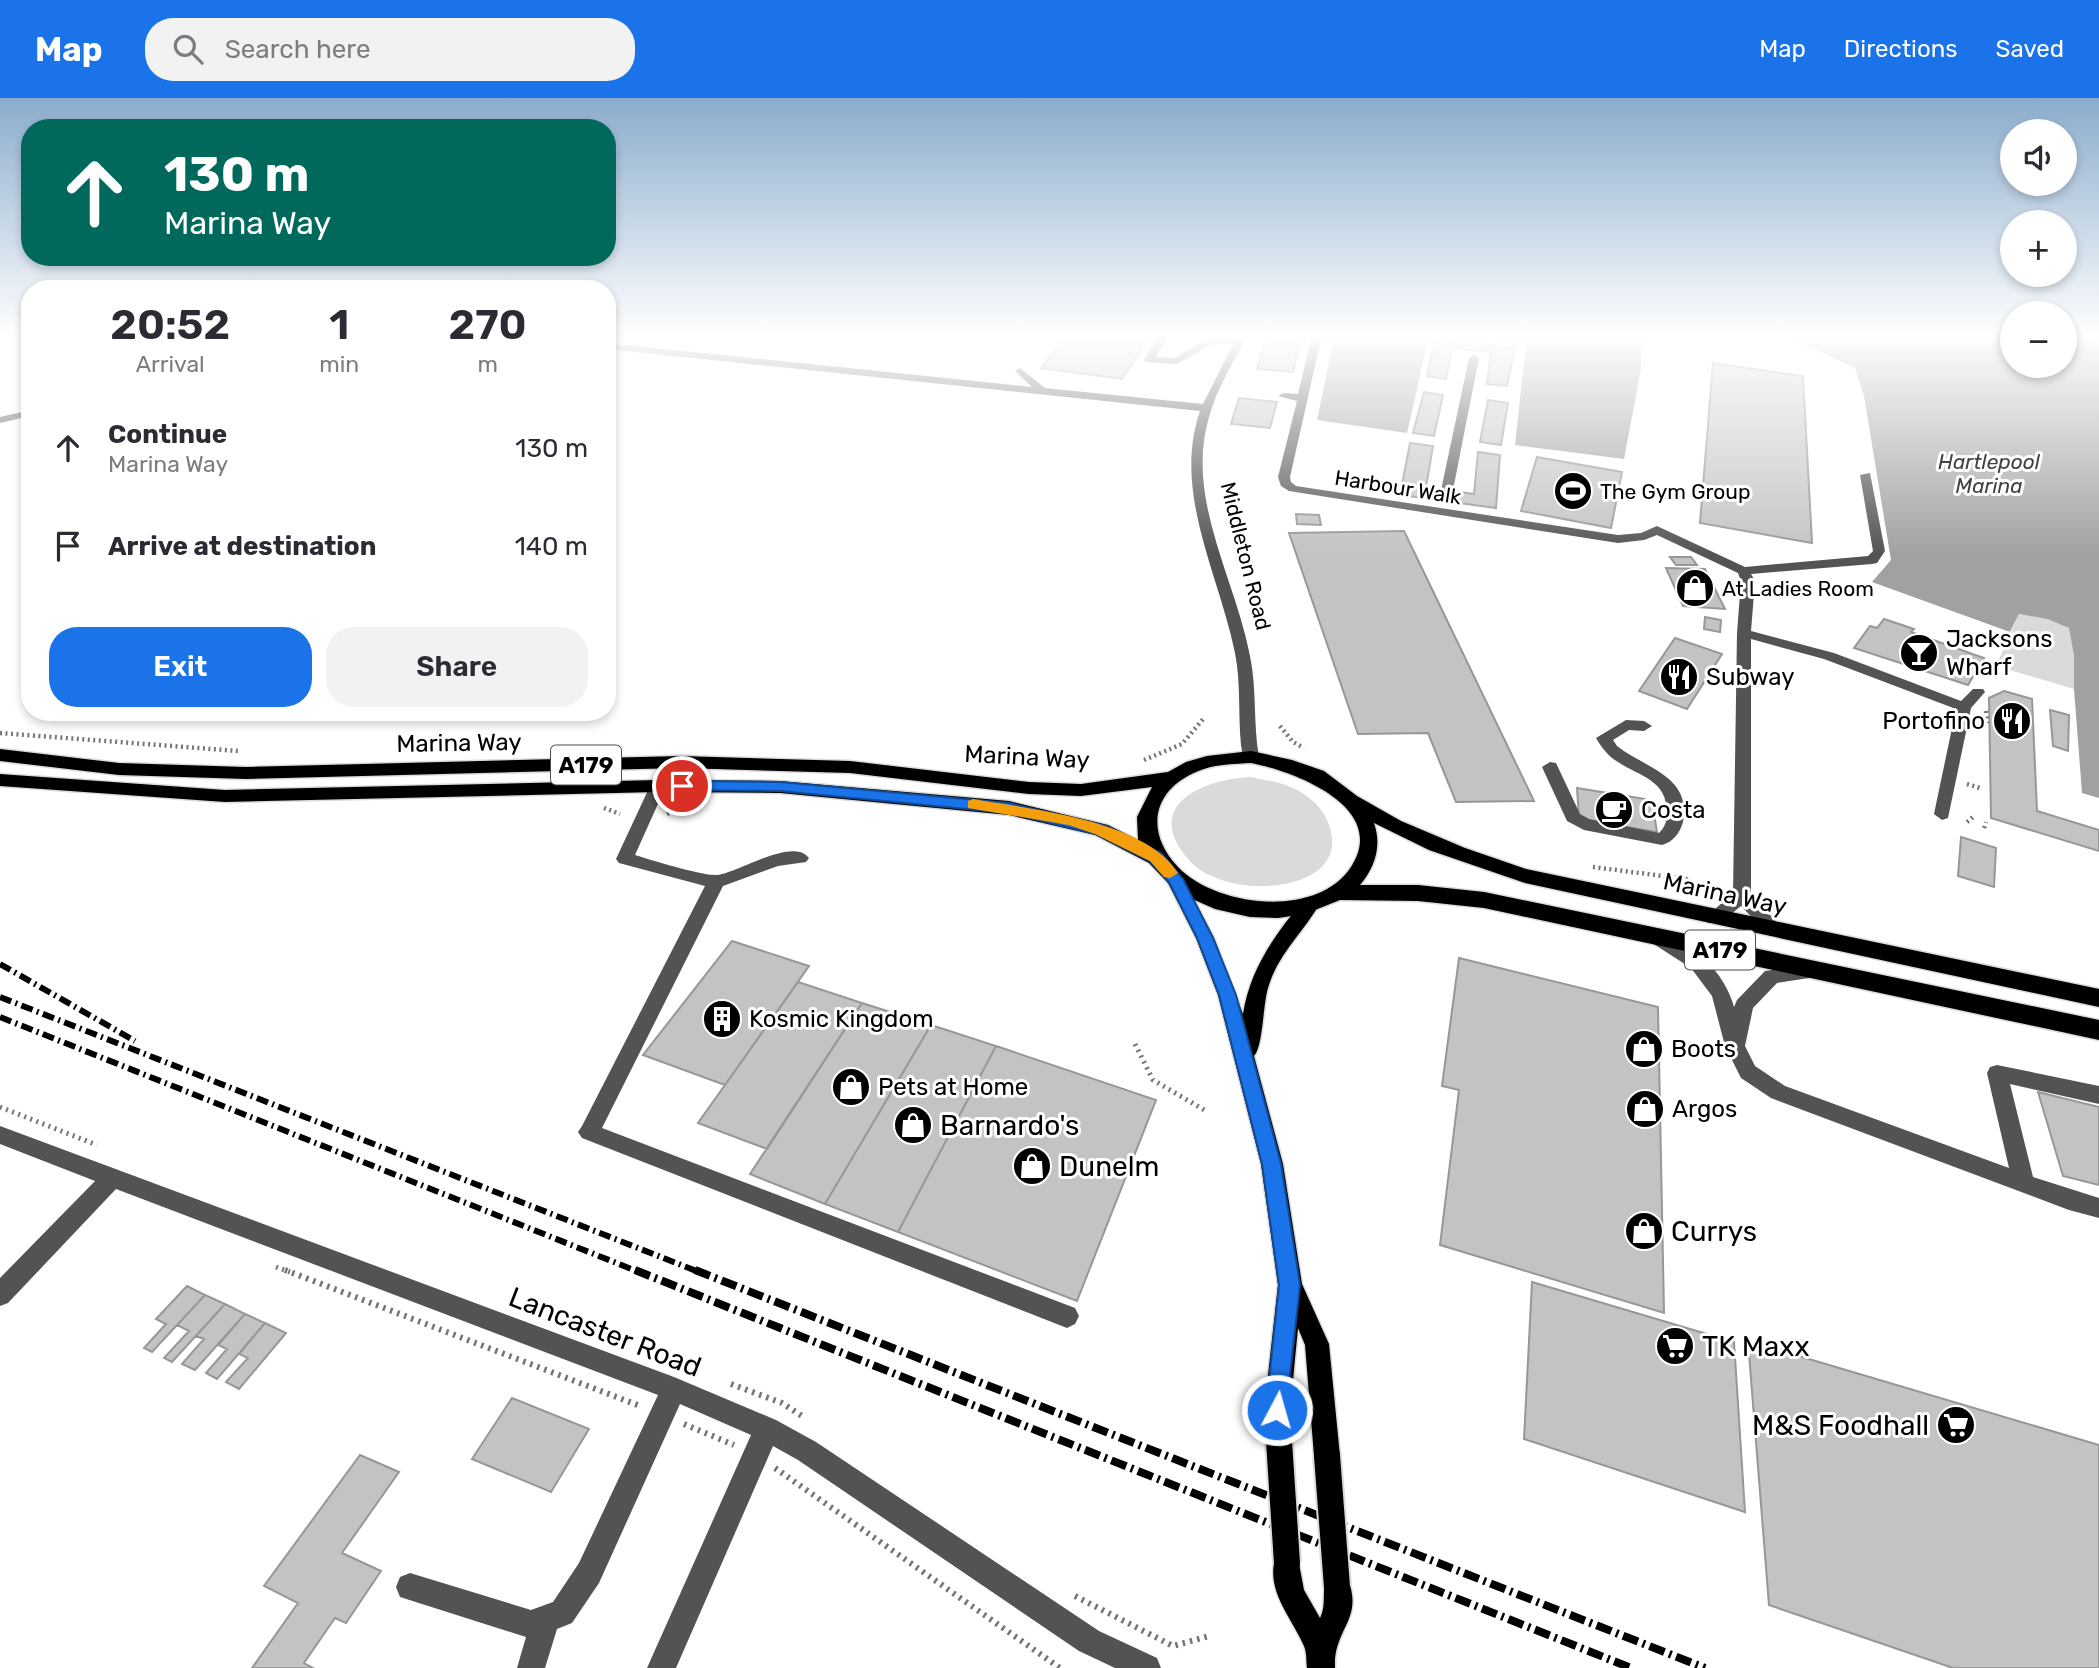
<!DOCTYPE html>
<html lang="en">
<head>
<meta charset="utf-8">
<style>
  :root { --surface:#fff; --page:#f2f2f3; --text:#2b2b33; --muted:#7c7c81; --accent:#1a73e8 }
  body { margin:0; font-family:Rubik,sans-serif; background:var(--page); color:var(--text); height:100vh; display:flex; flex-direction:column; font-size:26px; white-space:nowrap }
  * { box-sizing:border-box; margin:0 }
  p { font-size:23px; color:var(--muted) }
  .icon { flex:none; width:38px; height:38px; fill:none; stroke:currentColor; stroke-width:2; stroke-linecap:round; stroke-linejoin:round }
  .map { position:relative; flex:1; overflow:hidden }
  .side { position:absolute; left:21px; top:182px; width:595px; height:441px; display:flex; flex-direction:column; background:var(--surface); border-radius:28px; box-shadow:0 4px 10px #0003 }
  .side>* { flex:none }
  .hud { position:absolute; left:21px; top:21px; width:595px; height:147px; border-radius:28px; box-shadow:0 4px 10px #0003; background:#00695c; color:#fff; overflow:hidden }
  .buttons { position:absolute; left:2000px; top:21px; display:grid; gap:14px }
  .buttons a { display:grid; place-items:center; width:77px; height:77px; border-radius:50%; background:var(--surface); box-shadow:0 4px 10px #0003; font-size:35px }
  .pin { position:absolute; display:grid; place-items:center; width:60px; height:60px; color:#fff; margin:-30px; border:4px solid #fff; border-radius:50%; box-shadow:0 2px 7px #0007 }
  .me { position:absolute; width:77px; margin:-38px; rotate:6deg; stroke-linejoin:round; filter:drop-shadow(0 0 5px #0008) }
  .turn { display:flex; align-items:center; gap:24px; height:147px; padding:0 28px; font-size:32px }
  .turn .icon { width:91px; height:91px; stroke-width:2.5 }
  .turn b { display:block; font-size:49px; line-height:60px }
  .eta { display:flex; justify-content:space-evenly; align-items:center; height:119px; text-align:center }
  .eta b { font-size:42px; font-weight:600; line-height:49px }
  .primary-button { display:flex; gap:14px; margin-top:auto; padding:14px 28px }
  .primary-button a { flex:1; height:80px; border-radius:28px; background:var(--accent); color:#fff; font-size:28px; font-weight:600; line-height:80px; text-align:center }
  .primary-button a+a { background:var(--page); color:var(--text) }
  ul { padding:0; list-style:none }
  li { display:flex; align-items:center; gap:21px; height:98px; padding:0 28px }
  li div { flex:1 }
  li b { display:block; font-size:26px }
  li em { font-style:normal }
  header { display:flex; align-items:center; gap:42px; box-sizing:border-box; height:98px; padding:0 35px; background:var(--accent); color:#fff }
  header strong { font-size:33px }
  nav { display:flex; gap:38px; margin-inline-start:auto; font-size:24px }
  .search { width:490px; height:63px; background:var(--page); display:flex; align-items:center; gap:18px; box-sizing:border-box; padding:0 24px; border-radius:28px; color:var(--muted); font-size:26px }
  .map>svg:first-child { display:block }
  .green { fill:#dadada }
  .water { fill:#a1a1a1 }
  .building { fill:#c3c3c3; stroke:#979797; stroke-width:2 }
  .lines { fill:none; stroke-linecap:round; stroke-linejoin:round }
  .minor-tunnel-far1 { stroke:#d9d9d9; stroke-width:10; stroke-dasharray:10 5; stroke-linecap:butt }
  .minor-tunnel { stroke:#d9d9d9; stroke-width:13; stroke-dasharray:13 7; stroke-linecap:butt }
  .major-casing { stroke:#dbdbdb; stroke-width:3 }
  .highway-casing { stroke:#dbdbdb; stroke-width:3 }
  .path-far3 { stroke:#757575; stroke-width:2.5; stroke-dasharray:1 2; stroke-linecap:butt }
  .path-far2 { stroke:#757575; stroke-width:4.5; stroke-dasharray:2 3.5; stroke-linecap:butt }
  .path-far1 { stroke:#757575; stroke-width:5; stroke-dasharray:2 4.5; stroke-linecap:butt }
  .path { stroke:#757575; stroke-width:6; stroke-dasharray:2.5 5; stroke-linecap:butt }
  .minor { fill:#535353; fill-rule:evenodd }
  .major { fill:#000; fill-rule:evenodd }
  .highway { fill:#000; fill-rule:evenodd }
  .rail-far1 { stroke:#000; stroke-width:6; stroke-dasharray:12 4.5 2 4.5; stroke-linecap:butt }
  .rail { stroke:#000; stroke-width:8; stroke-dasharray:16 5 2.5 5; stroke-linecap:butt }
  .major-bridge-casing { stroke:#dbdbdb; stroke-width:30; stroke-linecap:butt }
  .major-bridge { stroke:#000; stroke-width:26 }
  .route { fill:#1a73e8; stroke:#114b97; stroke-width:2 }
  .slow { fill:#f59e0b }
  .labels { text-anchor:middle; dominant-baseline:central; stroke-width:6; stroke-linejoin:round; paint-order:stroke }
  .far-water-label { font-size:21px; font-style:italic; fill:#424242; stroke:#fff }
  .far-street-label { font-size:21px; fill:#000; stroke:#fff }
  .far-poi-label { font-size:21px; fill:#000; stroke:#fff; text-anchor:start }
  .shield { fill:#fff; stroke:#4c4c4c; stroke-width:2 }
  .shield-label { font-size:23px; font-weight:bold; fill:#000 }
  .poi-label { font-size:24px; fill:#000; stroke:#fff; text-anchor:start }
  .street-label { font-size:24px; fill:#000; stroke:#fff }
  .near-poi-label { font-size:28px; fill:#000; stroke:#fff; text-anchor:start }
  .near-street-label { font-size:28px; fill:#000; stroke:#fff }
</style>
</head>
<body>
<header>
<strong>Map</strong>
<div class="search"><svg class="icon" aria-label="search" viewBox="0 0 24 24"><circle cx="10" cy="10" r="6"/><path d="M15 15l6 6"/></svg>Search here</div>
<nav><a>Map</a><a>Directions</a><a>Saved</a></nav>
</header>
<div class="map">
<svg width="2099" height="1570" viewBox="0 0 2099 1570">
  <rect width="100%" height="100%" fill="#fff"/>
  <path class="green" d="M2019 516 2047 521 2069 530 2074 558V591L1996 568Z
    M1251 679C1263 682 1276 683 1288 688 1304 694 1320 706 1327 722 1354 784 1268 797 1225 783 1212 779 1198 773 1189 762 1141 708 1202 681 1251 679Z"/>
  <path class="water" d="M1335 237H1429L1407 335 1317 322Z
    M1457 237H1641V271L1624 361 1515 347 1526 246Z
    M1784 237H2012V268H2065V237L2099 241V700L2082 695 2074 591V558L2069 530 2047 521 2019 516 2010 534 1872 484 1891 462 1864 298 1855 270Z"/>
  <path class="building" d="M1067 237H1151L1122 281 1041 270Z
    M1267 237H1301L1293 274 1257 271Z
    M1435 240 1515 250 1507 288 1487 286 1491 254 1452 250 1446 281 1427 278Z
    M1713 265 1803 278 1812 445 1700 425Z
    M1424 294 1443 297 1434 338 1413 335Z
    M1239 300 1277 304 1270 330 1231 326Z
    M1488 302 1508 305 1501 347 1480 344Z
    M1410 345 1433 348 1426 389 1474 396 1478 354 1500 357 1496 410 1400 397Z
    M1537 359 1622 374 1611 430 1521 413Z
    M1296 416 1319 417 1321 427 1297 426Z
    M1404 433 1534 703 1456 704 1428 635 1358 636 1289 435Z
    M1670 459H1691L1697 467H1676Z
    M1666 470 1705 471 1725 511 1683 508Z
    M1705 519 1721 522 1720 534 1704 531Z
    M1884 521 1914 531 1911 534 1984 560 1968 587 1854 550 1870 528 1877 530Z
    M1675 540 1722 556 1687 611 1639 593Z
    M2004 593 2032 601 2037 713 2099 732V753L1991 720 1989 600Z
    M2050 612 2069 617 2068 653 2053 648Z
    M1577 690 1652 702 1657 734 1579 721Z
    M1961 739 1996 750 1994 789 1958 778Z
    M732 843 809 868 725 987 643 957Z
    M1459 860 1658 909 1664 1215 1440 1147 1459 992 1442 988Z
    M798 884 862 905 767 1051 698 1025Z
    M862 905 931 927 825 1106 750 1076Z
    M931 927 996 948 898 1134 825 1106Z
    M996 948 1156 1002 1077 1203 898 1134Z
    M2038 994 2099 1009V1087L2063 1078Z
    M1532 1184 1734 1244 1745 1414 1524 1341Z
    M187 1188 205 1197 152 1254 144 1250 166 1226 156 1221Z
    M205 1197 225 1206 172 1264 164 1260 189 1233 177 1227Z
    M225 1206 245 1216 195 1272 182 1266 204 1241 196 1238Z
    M245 1216 265 1225 217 1281 206 1275 227 1251 218 1247Z
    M265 1225 286 1235 239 1291 226 1284 248 1260 239 1256Z
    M1748 1243 2099 1347V1570H1953L1769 1507Z
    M512 1300 589 1331 551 1394 472 1361Z
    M360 1357 399 1374 342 1455 381 1473 346 1525 335 1520 304 1565 313 1570H252L298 1505 264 1488Z"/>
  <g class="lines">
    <path class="minor-tunnel-far1" d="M1445 400 1447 392"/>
    <path class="minor-tunnel" d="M1445 403 1446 399"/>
    <defs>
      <path id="major" d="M1175 775 1181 777 1214 840 1243 916C1250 871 1275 836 1304 802H1316L1319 807C1302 836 1278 856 1268 890 1263 906 1263 949 1254 958L1283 1066 1302 1186 1329 1246 1340 1358 1336 1367 1327 1371 1318 1367 1314 1358 1305 1247 1298 1230 1290 1313 1286 1322 1277 1326 1268 1322 1264 1313 1278 1187 1261 1066 1218 897 1196 840 1166 781Z
        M1287 1451 1297 1455 1304 1492 1320 1520C1327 1507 1321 1493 1327 1479L1337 1475 1347 1479C1365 1522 1333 1530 1335 1570H1307C1306 1563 1307 1555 1304 1548 1291 1518 1263 1490 1277 1455Z"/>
      <path id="highway" d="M0 651 119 665 246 669 681 658 850 663 1029 684 1081 686 1168 674 1186 664 1207 658 1251 653 1292 662 1324 673 1357 698 1401 723 1465 750 1526 771 2099 891V909L1525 785 1429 752 1374 725C1382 748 1375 769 1360 787H1418L1484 794 2099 922V942L1484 810 1418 803 1340 802 1305 816 1278 820 1250 819 1215 811 1190 800 1168 785 1149 765 1095 737 1009 717 780 695 658 694 225 704 0 688V676L225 692 658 682 780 683 1009 703 1108 727 1138 742 1137 719 1152 689 1081 698 1029 696 850 675 681 670 246 681 119 677 0 663ZM1251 665C1293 673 1390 709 1351 769 1317 821 1216 809 1178 769 1143 732 1153 688 1204 671 1219 666 1235 666 1251 665Z"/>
    </defs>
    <use href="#major" class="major-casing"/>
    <use href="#highway" class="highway-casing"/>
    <path class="path-far3" d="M2089 237 2099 239"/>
    <path class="path-far2" d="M1986 613 1987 625
      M1280 628 1293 644 1304 650
      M0 635 238 653
      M1144 662 1182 646 1204 620
      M1967 686 1980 690
      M604 710 620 716
      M667 716 685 708
      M1967 724 1973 719
      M1984 730 1986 724
      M1593 769 1686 781 1707 794"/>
    <path class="path-far1" d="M1135 946 1153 982 1206 1013
      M0 1009 97 1047
      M276 1169 290 1174"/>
    <path class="path" d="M285 1172 640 1308
      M731 1286 782 1305 802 1318
      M684 1326 734 1347
      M775 1370 1060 1570
      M1075 1498 1173 1548 1209 1538"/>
    <path class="minor" d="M1159 237H1169L1156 259 1175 260 1212 239 1236 241 1238 237H1248C1234 263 1217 290 1209 319 1185 401 1235 479 1250 558 1257 591 1253 626 1259 659L1251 664 1243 659 1241 647C1238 616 1241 585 1235 555 1219 476 1172 394 1200 313L607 251V245L1032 289 1015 273 1020 270 1045 290 1203 306 1233 246 1214 245 1177 266 1146 264 1144 262Z
      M1312 237H1322L1290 379 1291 384 1296 388 1618 437 1641 435 1657 428 1745 469 1868 458 1873 453 1860 377 1870 375 1885 453 1877 465 1872 466 1751 476 1755 483 1751 533 1834 555 1961 603 1973 591H1983L1985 594 1971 610 1948 720 1942 722 1934 716 1956 611 1824 561 1751 541V796L1785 833 1782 838H1770L1741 808 1720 825H1708L1705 820 1733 795 1737 535 1741 483 1738 475 1657 437 1644 442 1618 445 1289 393 1281 388 1278 379 1297 303 1278 298 1283 295 1298 296Z
      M1474 257 1479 260 1453 392 1447 396 1441 392 1469 260Z
      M30 312V318L0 325V319Z
      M1626 622 1644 623 1652 628 1644 633 1629 632 1613 642 1617 648C1645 670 1692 678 1683 724 1680 735 1673 744 1662 747L1584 732 1567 723 1542 669 1550 664 1556 665 1580 716 1589 721 1659 735C1665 729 1667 723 1667 715 1667 682 1641 679 1618 664 1608 658 1602 650 1596 640Z
      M658 683 666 688 635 757C651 762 703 778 716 777 736 776 793 738 809 760L806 764 778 768 723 788 602 1030 1075 1210 1079 1218 1075 1226 1067 1230 582 1040 578 1034 582 1028 705 788 619 765 616 761 650 688Z
      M1658 833C1692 844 1725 874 1734 909L1737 902 1765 873 1815 866 1822 868 1824 873 1822 878 1777 885 1753 910 1745 948 1755 968 1785 988 2009 1070 1987 975 1990 969 1997 967 2099 988V1006L2010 986 2033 1079 2099 1100V1120L2069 1112 1771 1000 1741 980 1725 948 1712 898 1691 870 1652 845 1649 840 1652 835Z
      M0 1028 674 1279 776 1322 816 1344 1099 1533 1157 1560 1161 1570H1115L1079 1553 798 1362 773 1348 676 1570H647L751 1337 680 1306 599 1485 572 1525 557 1531 545 1570H517L526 1539 400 1499 396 1489 400 1479 410 1475 531 1512 553 1504 579 1465 658 1297 116 1091 8 1205 0 1208V1180L95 1083 0 1046Z"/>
    <use href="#major" class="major"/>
    <use href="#highway" class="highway"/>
    <path class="rail-far1" d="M0 866 135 943
      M0 899 699 1174
      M0 919 639 1174"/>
    <path class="rail" d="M635 1172 1631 1570
      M695 1172 1705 1570"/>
    <defs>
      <path id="major-bridge" d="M1277 1313 1287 1465
        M1327 1358 1337 1489"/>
    </defs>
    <use href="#major-bridge" class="major-bridge-casing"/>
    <use href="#major-bridge" class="major-bridge"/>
  </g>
  <linearGradient id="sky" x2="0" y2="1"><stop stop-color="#8baccc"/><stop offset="0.52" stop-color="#fff"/><stop offset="1" stop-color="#fff" stop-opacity="0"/></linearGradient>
  <rect width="2099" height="457" fill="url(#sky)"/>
  <path class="route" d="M682 683 780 684 1009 705 1106 728 1161 755 1183 781 1213 840 1236 897 1281 1066 1300 1187 1285 1321 1277 1324 1269 1321 1266 1312 1279 1187 1262 1066 1219 897 1197 840 1169 784 1150 763 1096 736 1009 715 780 693 677 692V685Z"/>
  <path class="slow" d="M973 701C1030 711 1145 722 1178 775L1170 780 1164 779 1150 763 1095 736 1069 727 968 710V703Z"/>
  <defs>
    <symbol id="stadium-disc" viewBox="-11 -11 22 22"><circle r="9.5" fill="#000" stroke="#fff"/><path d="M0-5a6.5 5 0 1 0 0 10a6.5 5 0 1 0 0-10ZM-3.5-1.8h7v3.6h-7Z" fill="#fff"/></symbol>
    <symbol id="shop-disc" viewBox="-11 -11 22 22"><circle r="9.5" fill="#000" stroke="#fff"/><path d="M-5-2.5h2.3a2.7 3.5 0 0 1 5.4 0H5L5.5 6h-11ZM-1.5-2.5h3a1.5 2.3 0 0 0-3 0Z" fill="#fff"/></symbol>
    <symbol id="bar-disc" viewBox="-11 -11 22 22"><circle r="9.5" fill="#000" stroke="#fff"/><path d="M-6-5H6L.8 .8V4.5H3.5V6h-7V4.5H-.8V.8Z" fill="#fff"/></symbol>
    <symbol id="restaurant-disc" viewBox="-11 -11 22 22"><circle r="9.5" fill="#000" stroke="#fff"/><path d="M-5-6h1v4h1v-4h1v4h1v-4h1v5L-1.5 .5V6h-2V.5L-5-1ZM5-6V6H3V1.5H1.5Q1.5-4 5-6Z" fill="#fff"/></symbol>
    <symbol id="cafe-disc" viewBox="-11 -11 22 22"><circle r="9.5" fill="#000" stroke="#fff"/><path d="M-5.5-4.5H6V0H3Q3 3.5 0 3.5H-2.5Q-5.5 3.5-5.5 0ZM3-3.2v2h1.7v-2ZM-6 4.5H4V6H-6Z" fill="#fff"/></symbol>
    <symbol id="building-disc" viewBox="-11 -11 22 22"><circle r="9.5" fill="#000" stroke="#fff"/><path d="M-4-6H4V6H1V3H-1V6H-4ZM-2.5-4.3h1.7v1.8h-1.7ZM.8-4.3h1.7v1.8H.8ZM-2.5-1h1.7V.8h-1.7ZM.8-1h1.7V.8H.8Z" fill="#fff"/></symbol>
    <symbol id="supermarket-disc" viewBox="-11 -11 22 22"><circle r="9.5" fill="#000" stroke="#fff"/><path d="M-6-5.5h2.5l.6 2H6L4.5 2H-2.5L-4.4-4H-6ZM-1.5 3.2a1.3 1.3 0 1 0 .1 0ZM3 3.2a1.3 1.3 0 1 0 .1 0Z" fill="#fff"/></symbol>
  </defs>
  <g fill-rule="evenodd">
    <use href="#stadium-disc" x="1551" y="371" width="44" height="44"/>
    <use href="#shop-disc" x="1673" y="468" width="44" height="44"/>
    <use href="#bar-disc" x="1897" y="533" width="44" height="44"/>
    <use href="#restaurant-disc" x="1657" y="557" width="44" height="44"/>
    <use href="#restaurant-disc" x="1990" y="601" width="44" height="44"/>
    <use href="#cafe-disc" x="1592" y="690" width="44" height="44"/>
    <use href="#building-disc" x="700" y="899" width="44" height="44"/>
    <use href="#shop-disc" x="1622" y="929" width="44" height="44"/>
    <use href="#shop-disc" x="829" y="967" width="44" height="44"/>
    <use href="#shop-disc" x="1623" y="989" width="44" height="44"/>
    <use href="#shop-disc" x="891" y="1005" width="44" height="44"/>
    <use href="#shop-disc" x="1010" y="1046" width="44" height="44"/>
    <use href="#shop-disc" x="1622" y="1111" width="44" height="44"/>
    <use href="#supermarket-disc" x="1653" y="1226" width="44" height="44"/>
    <use href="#supermarket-disc" x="1934" y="1305" width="44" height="44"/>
  </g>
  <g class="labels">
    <g class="far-water-label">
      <text x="1989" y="363">Hartlepool<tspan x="1989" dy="24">Marina</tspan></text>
    </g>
    <g class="far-street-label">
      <text transform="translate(1398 389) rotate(9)">Harbour Walk</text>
      <text transform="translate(1246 458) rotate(76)">Middleton Road</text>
    </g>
    <g class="far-poi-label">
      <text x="1600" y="393">The Gym Group</text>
      <text x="1722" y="490">At Ladies Room</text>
    </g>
    <g class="shield">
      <rect x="551" y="647.5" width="70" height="39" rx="5"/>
      <rect x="1685" y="832.5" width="70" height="39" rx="5"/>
    </g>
    <g class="shield-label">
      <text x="586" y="667">A179</text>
      <text x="1720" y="852">A179</text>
    </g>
    <g class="poi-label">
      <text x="1946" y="541">Jacksons<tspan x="1946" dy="28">Wharf</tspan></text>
      <text x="1706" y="579">Subway</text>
      <text x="1985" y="623" text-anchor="end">Portofino</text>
      <text x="1641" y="712">Costa</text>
      <text x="749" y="921">Kosmic Kingdom</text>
      <text x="1671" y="951">Boots</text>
      <text x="878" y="989">Pets at Home</text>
      <text x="1672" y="1011">Argos</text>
    </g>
    <g class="street-label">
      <text transform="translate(459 645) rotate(-1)">Marina Way</text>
      <text transform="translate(1027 659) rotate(3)">Marina Way</text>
      <text transform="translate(1725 796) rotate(12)">Marina Way</text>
    </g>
    <g class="near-poi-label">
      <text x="940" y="1027">Barnardo's</text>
      <text x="1059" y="1068">Dunelm</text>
      <text x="1671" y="1133">Currys</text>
      <text x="1702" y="1248">TK Maxx</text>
      <text x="1929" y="1327" text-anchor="end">M&amp;S Foodhall</text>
    </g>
    <g class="near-street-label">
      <text transform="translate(605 1234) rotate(21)">Lancaster Road</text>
    </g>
  </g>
</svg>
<div class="buttons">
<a><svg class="icon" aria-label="sound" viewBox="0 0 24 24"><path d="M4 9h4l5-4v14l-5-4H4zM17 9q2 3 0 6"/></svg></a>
<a>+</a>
<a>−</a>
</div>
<div class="pin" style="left:682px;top:688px;background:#d93025"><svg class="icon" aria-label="arrive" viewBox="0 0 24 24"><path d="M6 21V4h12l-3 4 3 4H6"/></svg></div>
<svg class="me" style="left:1277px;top:1312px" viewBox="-20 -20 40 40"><circle r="17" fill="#1a73e8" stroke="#fff" stroke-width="3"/><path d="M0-11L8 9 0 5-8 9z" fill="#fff"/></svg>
<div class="hud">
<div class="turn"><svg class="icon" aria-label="ahead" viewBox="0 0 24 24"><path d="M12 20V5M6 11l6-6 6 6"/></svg><div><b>130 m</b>Marina Way</div></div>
</div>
<section class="side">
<div class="eta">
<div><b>20:52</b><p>Arrival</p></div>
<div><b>1</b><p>min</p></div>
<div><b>270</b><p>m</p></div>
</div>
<ul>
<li><svg class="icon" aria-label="ahead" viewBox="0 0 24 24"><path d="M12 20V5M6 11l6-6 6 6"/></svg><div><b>Continue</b><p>Marina Way</p></div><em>130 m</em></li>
<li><svg class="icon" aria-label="arrive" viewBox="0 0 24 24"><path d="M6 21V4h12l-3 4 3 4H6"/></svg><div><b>Arrive at destination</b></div><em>140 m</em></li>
</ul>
<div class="primary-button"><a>Exit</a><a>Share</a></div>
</section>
</div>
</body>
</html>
